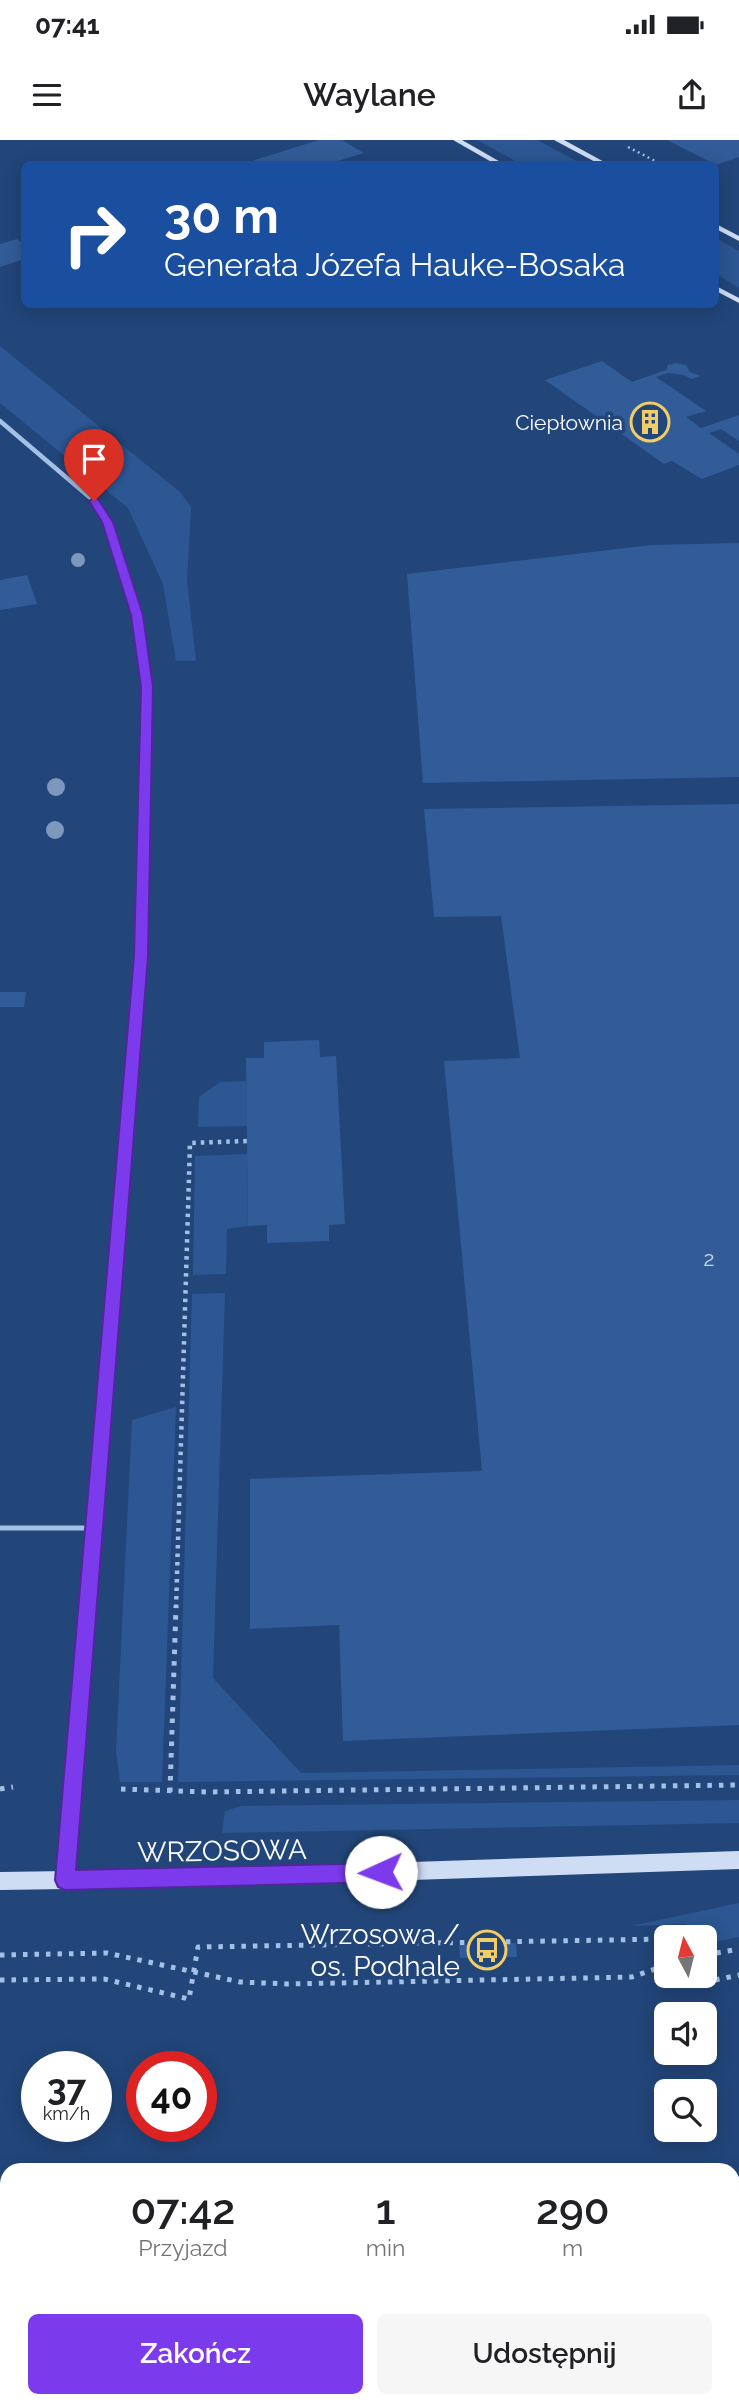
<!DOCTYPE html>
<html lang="pl">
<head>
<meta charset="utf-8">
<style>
  :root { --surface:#fff; --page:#f6f6f6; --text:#202124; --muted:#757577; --accent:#7c3aed }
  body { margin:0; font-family:Raleway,sans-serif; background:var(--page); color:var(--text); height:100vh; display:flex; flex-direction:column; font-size:26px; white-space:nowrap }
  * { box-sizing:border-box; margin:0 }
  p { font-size:23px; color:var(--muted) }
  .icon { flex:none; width:38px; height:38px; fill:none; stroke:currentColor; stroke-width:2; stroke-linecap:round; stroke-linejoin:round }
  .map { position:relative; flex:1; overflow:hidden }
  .panel { position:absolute; left:0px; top:2023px; width:740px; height:245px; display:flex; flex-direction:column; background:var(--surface); border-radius:21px 21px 0 0; box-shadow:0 4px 18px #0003 }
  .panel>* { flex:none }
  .banner { position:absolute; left:21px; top:21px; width:698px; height:147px; border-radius:10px; box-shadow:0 4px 18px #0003; background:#1a4fa0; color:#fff; overflow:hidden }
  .needle { width:46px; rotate:353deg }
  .buttons { position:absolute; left:654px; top:1785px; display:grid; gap:14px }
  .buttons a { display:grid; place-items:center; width:63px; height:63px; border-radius:10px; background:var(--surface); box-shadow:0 4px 18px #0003; font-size:35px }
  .speed { position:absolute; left:21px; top:1911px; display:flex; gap:14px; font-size:35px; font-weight:700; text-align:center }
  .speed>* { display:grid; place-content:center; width:91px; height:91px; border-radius:50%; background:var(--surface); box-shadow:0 4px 18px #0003; line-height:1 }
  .speed small { font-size:18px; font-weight:400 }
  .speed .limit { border:10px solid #d22; background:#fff; color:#111 }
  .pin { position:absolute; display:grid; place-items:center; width:60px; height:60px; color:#fff; margin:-72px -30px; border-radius:50% 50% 50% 0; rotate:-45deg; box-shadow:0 0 7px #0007 }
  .pin .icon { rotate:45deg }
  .me { position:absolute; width:77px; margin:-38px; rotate:268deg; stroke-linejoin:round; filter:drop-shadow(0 0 5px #0008) }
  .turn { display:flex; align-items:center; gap:24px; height:147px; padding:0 28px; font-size:32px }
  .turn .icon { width:91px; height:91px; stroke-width:2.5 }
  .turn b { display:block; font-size:49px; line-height:60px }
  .eta { display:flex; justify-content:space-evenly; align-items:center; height:119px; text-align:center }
  .eta b { font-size:42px; font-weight:600; line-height:49px }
  .button { display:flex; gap:14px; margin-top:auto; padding:14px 28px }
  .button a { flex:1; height:80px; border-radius:10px; background:var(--accent); color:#fff; font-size:28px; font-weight:600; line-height:80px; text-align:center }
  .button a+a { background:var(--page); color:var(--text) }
  .status { display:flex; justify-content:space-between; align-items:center; height:49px; padding:0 35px; background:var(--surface); direction:ltr }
  .status svg { height:19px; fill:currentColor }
  header { display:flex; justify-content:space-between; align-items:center; height:91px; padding:0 28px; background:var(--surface); font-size:32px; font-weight:600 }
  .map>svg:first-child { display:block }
  .green { fill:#2c5792 }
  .building { fill:#325c97 }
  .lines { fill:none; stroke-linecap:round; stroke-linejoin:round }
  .path-far2 { stroke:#a4c0e5; stroke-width:2.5; stroke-dasharray:2 3.5; stroke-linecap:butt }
  .path-far1 { stroke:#a4c0e5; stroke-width:4.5; stroke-dasharray:3.5 5; stroke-linecap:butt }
  .path { stroke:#a4c0e5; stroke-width:5; stroke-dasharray:4.5 7; stroke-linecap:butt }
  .lane { stroke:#a4c0e5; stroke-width:5 }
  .street-far3 { stroke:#a4c0e5; stroke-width:4.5 }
  .street-far2 { stroke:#a4c0e5; stroke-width:5 }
  .street-far1 { stroke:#a4c0e5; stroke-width:7 }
  .street { stroke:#a4c0e5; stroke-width:9 }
  .secondary { fill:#ceddf4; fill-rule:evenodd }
  .tree { fill:#7d97bd }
  .route { fill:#7c3aed; stroke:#51269a; stroke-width:2 }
  .labels { text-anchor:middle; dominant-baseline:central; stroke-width:7; stroke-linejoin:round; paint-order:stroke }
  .far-poi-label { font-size:21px; fill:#fff; stroke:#22467a; text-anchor:end }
  .number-label { font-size:21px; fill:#ccd6e5 }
  .near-street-label { font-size:28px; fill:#fff; stroke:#22467a }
  .near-poi-label { font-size:28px; fill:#fff; stroke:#22467a; text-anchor:end }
</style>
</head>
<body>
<div class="status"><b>07:41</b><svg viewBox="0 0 49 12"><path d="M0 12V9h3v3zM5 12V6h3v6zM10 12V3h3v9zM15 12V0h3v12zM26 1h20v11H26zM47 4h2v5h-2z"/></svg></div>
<header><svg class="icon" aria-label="menu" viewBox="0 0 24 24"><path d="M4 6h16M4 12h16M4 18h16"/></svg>Waylane<svg class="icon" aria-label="share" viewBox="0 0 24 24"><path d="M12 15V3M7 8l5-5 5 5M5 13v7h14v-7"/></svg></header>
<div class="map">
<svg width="739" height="2268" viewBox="0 0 739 2268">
  <rect width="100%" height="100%" fill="#22467a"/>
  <path class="green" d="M477 0H537L582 24H521Z
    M716 98 739 111V148L716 134Z
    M0 206 180 352 191 367 187 441 196 521H176L163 444 128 368 0 263Z
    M246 941 247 986 198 987 199 957 220 942Z
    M247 1014 248 1086 227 1089 226 1134 193 1135 195 1016Z
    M225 1153 213 1538 301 1633 739 1625V1635L178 1642 192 1154Z
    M176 1267 162 1642H120L116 1611 132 1280Z
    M739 1660V1683L222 1693 225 1671 241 1666Z
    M739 1763V1797L705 1804V1797H690L686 1784 631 1786Z"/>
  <path class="building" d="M319 0H342L364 13 328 24H242Z
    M667 0H739V17L716 25Z
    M17 99 24 105V119L0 127V104Z
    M602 221 632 242 666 230 668 225 675 223 686 225 690 232 701 236 691 239 684 235 668 233 656 237 706 271 686 277 701 288 739 275V301L721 289 709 293 739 314V325L702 339 672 321 664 324 545 240Z
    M739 403V637L423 643 407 434 651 405Z
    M27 435 37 464 0 470V440Z
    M739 664V1585L343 1601 339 1485 250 1489V1339L482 1331 444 921 520 918 501 776 434 777 424 669Z
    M0 852H26L24 867H0Z
    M319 900 320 917 336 916 345 1084 329 1085V1101L267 1103V1085L248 1086 246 918H264V902Z
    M516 1803 517 1817 460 1818 459 1805Z
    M733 2101H739V2163H734L733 2160Z
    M65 2261H319V2268H65Z"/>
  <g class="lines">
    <path class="path-far2" d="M628 7 661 24"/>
    <path class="path-far1" d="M176 1468 190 1003 247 1001"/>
    <path class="path" d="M0 1649 13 1647
      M121 1649 207 1652 739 1645
      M170 1652 176 1466
      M0 1815 107 1813 240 1842 288 1844 632 1837 667 1825
      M705 1815 739 1809
      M687 1836 691 1845 739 1835
      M0 1840 104 1839 189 1859 198 1807 667 1799"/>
    <path class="lane" d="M0 1388H95"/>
    <path class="street-far3" d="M0 281 94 361 100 371"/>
    <path class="street-far2" d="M99 369 107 382 137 475 147 547 138 849"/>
    <path class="street-far1" d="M87 1468 138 847"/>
    <path class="street" d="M65 1739 87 1466"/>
    <path class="secondary" d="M453 0H462L504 24H495Z
      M554 0H564L608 24H599Z
      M716 84 739 96V101L716 89Z
      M716 146 739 158V163L716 151Z
      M739 1711V1729L202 1747 0 1750V1732L202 1729Z"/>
  </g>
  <g class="tree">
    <circle cx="78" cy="420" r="7"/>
    <circle cx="56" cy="647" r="9"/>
    <circle cx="55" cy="690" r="9"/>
  </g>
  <path class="route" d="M94 358 98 359 113 382 143 475 153 547 148 816 76 1730 381 1723 388 1725 391 1732 388 1740 381 1742 65 1750 58 1747 55 1740 134 816 141 547 131 475 102 382 89 361Z"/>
  <defs>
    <symbol id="building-ring" viewBox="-11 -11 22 22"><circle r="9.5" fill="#22467a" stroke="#f1cd67" stroke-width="1.5"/><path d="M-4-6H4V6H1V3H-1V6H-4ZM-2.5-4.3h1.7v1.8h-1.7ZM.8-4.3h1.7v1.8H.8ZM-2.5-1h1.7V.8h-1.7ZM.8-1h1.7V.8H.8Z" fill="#f1cd67"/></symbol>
    <symbol id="bus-ring" viewBox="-11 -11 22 22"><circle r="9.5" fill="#22467a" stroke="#f1cd67" stroke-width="1.5"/><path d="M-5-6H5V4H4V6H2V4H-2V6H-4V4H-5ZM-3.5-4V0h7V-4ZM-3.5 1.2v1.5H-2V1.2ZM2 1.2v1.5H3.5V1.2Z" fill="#f1cd67"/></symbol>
  </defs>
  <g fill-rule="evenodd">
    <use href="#building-ring" x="628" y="260" width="44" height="44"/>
    <use href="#bus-ring" x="465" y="1788" width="44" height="44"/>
  </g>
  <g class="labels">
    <g class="far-poi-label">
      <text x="623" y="282">Ciepłownia</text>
    </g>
    <g class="number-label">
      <text x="709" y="1118">2</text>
    </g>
    <g class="near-street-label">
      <text transform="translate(222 1711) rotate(-1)">WRZOSOWA</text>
    </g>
    <g class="near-poi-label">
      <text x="460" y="1794">Wrzosowa /<tspan x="460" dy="32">os. Podhale</tspan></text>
    </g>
  </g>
</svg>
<div class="buttons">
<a><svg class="needle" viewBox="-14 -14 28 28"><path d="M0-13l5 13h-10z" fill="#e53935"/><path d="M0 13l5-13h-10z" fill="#757577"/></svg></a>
<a><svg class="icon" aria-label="sound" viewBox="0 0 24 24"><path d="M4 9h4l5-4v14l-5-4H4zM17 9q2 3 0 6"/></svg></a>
<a><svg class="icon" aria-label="search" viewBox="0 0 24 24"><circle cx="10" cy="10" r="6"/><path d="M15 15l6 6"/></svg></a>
</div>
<div class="speed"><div>37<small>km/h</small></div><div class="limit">40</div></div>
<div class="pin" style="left:94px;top:361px;background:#d93025"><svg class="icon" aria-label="arrive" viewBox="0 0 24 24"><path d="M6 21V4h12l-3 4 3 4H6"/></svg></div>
<svg class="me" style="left:381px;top:1732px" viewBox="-20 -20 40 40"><circle r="19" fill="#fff"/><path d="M0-13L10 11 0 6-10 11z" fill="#7c3aed"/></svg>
<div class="banner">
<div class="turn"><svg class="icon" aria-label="right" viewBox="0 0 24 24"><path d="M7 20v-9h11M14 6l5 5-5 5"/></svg><div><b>30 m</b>Generała Józefa Hauke-Bosaka</div></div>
</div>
<section class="panel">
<div class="eta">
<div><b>07:42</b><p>Przyjazd</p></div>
<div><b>1</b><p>min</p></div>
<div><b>290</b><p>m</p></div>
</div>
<div class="button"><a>Zakończ</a><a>Udostępnij</a></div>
</section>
</div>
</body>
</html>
